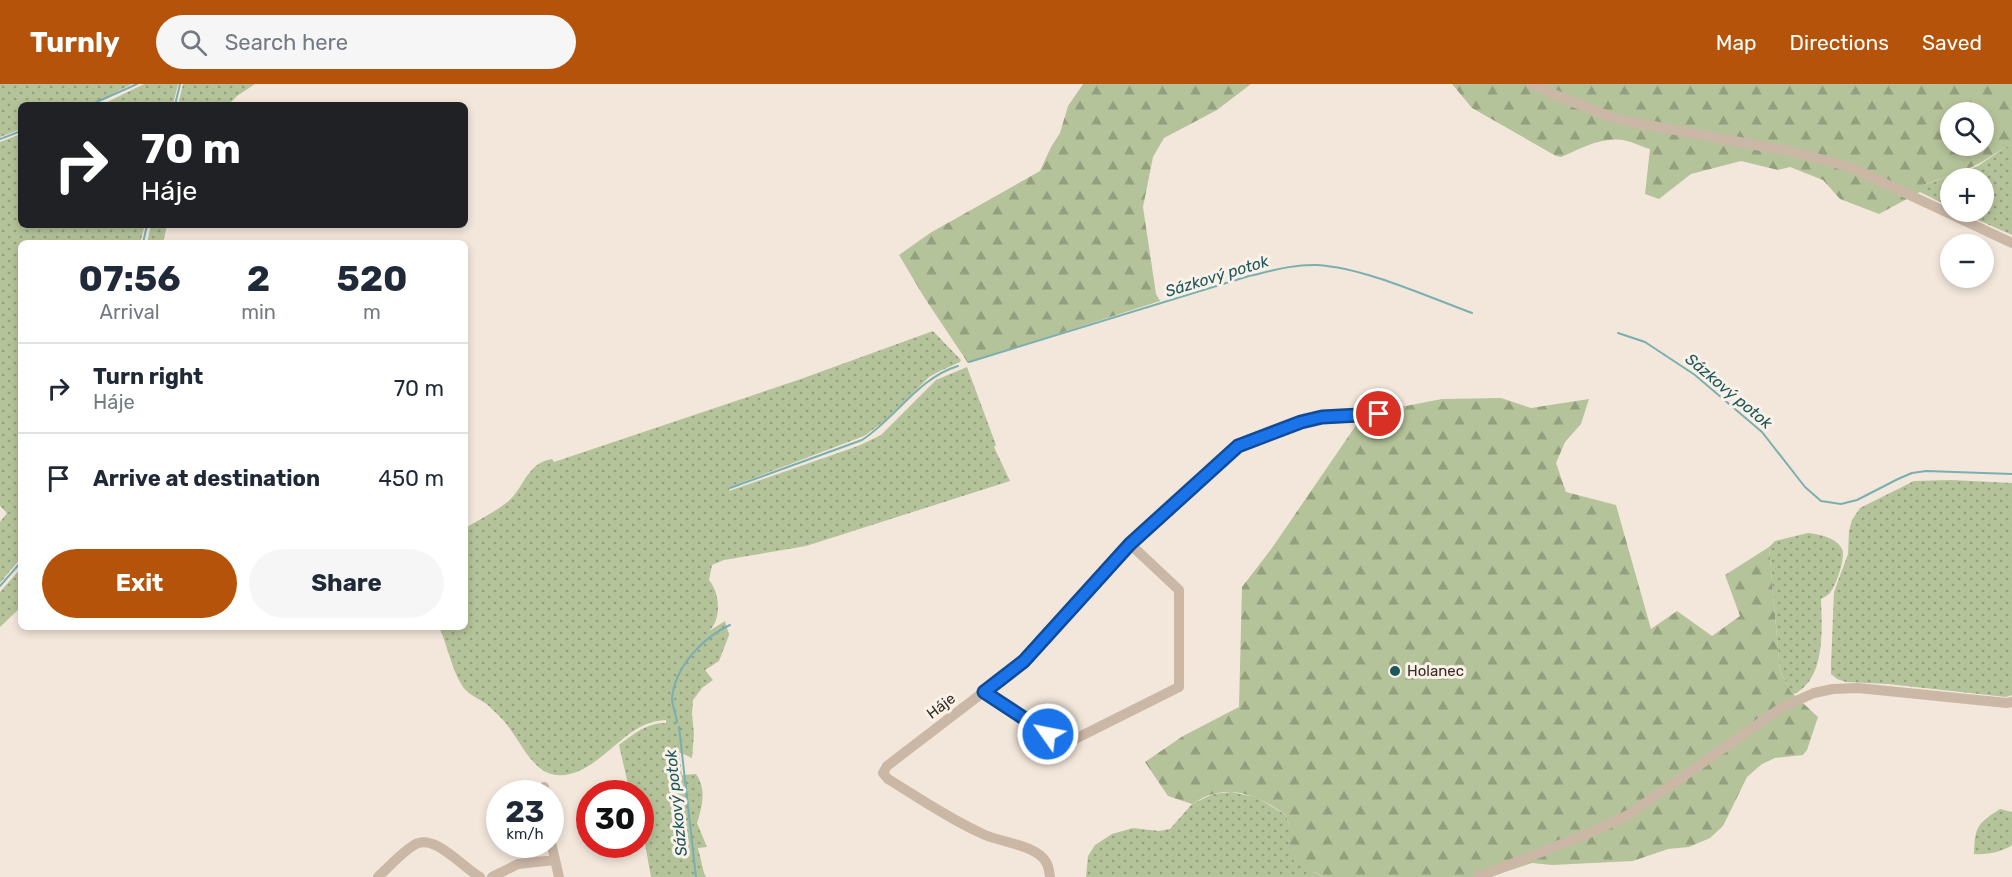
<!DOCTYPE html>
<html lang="en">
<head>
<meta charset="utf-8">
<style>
  :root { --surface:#fff; --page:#f6f6f7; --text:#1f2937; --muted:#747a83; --line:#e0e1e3; --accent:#b45309 }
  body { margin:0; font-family:Rubik,sans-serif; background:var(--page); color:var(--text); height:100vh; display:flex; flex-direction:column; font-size:22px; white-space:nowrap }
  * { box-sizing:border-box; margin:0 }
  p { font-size:20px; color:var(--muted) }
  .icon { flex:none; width:33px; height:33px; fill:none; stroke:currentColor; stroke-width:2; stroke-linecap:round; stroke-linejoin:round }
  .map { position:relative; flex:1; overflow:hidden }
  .side { position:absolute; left:18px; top:156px; width:450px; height:390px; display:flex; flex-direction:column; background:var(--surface); border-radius:9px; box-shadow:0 3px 9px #0003 }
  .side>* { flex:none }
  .banner { position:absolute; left:18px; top:18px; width:450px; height:126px; border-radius:9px; box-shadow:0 3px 9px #0003; background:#202124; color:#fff; overflow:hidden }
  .fabs { position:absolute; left:1940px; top:18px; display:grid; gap:12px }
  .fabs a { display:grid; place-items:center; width:54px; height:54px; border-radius:50%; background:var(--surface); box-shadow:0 3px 9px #0003; font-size:30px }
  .speed { position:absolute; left:486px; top:696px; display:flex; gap:12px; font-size:30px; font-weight:700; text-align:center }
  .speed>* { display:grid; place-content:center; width:78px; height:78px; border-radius:50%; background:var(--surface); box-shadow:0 3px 9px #0003; line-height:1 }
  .speed small { font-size:15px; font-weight:400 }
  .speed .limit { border:9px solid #d22; background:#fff; color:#111 }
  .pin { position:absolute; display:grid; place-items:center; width:51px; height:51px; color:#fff; margin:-26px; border:3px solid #fff; border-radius:50%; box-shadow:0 2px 6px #0007 }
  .me { position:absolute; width:66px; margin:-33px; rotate:303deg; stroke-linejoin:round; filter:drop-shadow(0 0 4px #0008) }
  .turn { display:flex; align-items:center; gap:21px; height:126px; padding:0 24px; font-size:27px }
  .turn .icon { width:78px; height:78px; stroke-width:2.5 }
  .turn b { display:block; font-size:42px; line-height:51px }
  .eta { display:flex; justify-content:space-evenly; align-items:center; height:102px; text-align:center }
  .eta b { font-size:36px; font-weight:700; line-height:42px }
  .cta { display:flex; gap:12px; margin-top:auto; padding:12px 24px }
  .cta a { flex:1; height:69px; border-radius:36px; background:var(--accent); color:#fff; font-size:24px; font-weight:700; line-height:69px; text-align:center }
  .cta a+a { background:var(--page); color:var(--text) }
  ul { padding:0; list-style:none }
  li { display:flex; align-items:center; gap:18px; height:90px; padding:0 24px; border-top:2px solid var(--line) }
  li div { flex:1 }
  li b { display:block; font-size:22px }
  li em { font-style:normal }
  header { display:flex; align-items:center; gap:36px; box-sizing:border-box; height:84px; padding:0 30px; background:var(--accent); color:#fff }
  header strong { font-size:28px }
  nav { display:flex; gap:33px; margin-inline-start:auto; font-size:21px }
  .search { width:420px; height:54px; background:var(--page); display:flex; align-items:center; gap:15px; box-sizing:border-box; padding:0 21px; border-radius:33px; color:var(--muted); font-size:22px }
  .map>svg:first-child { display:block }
  .green { fill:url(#green-dots) }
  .forest { fill:url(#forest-firs); fill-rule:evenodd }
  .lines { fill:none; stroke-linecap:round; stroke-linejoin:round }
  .stream { stroke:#79afb1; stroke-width:2 }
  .minor { stroke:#cbb7a6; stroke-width:10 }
  .route-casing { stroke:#114b97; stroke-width:15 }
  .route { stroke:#1a73e8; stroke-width:10 }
  .poi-dot { fill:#1b575b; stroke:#faf1e8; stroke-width:2 }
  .labels { text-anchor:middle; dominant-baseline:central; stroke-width:6; stroke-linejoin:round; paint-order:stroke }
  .poi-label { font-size:15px; fill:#372c27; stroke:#faf1e8; text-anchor:start }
  .street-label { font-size:15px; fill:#372c27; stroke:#faf1e8 }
  .water-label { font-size:16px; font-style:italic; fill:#1b575b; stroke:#faf1e8 }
</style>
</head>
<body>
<header>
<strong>Turnly</strong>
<div class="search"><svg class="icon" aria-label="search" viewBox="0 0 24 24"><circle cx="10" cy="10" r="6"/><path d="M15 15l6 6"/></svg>Search here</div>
<nav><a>Map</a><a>Directions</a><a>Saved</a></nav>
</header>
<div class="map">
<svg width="2012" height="793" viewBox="0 0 2012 793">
  <defs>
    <pattern id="green-dots" width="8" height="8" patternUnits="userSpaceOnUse" patternTransform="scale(1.5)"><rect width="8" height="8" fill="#b5c39a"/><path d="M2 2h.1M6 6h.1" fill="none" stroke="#949f7e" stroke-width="1.8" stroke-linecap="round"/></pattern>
    <pattern id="forest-firs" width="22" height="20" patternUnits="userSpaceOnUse" patternTransform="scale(1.5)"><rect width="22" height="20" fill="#b5c39a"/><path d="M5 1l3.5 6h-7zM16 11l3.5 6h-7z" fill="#949f7e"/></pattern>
  </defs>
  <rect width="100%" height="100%" fill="#f3e7db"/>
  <path class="green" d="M0 0H132L105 14 87 21H21V45L0 53Z
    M144 0H178L173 21H101Z
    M183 0H255L237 12 228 21H178Z
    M21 50V141H145L140 159H21V474L0 499V438L7 429 0 422V58Z
    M2012 61V151L1960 128H1983V94H1950V123L1920 108V102L1923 101 1978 82 2004 64Z
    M151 141H167L163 159H147Z
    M933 247 961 276 960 278 940 287 929 293 885 337 864 352 730 403 729 407 858 362 881 351 936 296 967 283 996 361 994 363 1010 397 806 462 724 476 712 481 709 496C720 509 722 535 709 547L725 537 729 551 719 577 705 586 713 596 702 604 693 616 692 630 694 650 692 674 679 668 682 691 696 690C707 705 702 723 697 739L707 763 698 764 704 789 706 793H651L645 760 641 749 640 710 630 709 619 661C633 650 648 638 666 639V636C630 637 611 672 581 686 536 707 526 661 502 635 498 631 493 626 489 622 481 615 469 612 463 603 451 585 448 562 439 543H465V444C478 436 494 429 506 419 524 406 526 379 552 375L554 378 798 296Z
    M1951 396 2012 399V611L2006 613 1888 600 1846 598 1837 595 1831 590V580L1834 508 1848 470 1849 447 1852 436 1860 424 1914 397Z
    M1808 449C1819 450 1837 454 1842 465 1846 473 1836 503 1829 510 1827 512 1824 513 1821 515 1822 544 1826 595 1794 610L1791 608 1780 587 1769 463 1775 457Z
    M21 484V523L0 543V508Z
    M1231 708 1256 713 1286 731 1290 744V769L1315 789 1324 793H1086L1088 772 1095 761 1112 750 1133 744 1159 747 1170 745 1192 720 1213 710Z
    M2000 725 2012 728V761C2003 768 1985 771 1974 770 1975 742 1977 740 2000 725Z"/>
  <path class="forest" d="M1083 0H1251L1217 26 1164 54 1153 73 1143 123 1156 210 1160 217 968 279 924 213 899 171 930 149 1040 87 1051 63 1060 49 1068 22Z
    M1452 0H2012V61C1999 65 1990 74 1978 80 1960 89 1941 94 1923 101L1921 103 1920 108 1879 130 1840 115 1823 96 1790 83 1778 86 1741 77 1691 90 1659 115 1645 110 1650 65C1642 63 1635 59 1627 57 1604 51 1582 64 1561 73L1556 72 1472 24ZM1950 28H1983V62H1950Z
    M1501 314 1531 324 1589 315 1581 340 1565 358 1556 379 1566 408 1616 421 1651 545 1677 527 1712 552 1740 532 1725 491 1769 463 1780 587 1791 608 1818 633 1807 666 1803 671 1775 674 1762 680 1747 693 1723 742 1710 754 1689 763 1668 765 1633 777 1552 781 1532 779 1490 793H1324L1295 779 1292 774 1290 769V744L1286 731C1265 716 1240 703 1214 710 1206 711 1198 717 1192 720L1168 712 1145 678 1183 652 1239 623 1242 503 1272 464 1361 334 1385 326 1442 315Z"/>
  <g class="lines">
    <path class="stream" d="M90 21 137 0
      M175 21 180 0
      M0 55 21 47
      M143 159 147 141
      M1618 249 1645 258 1695 291 1762 348 1805 403 1821 417 1841 420 1857 416 1898 395 1912 389 1926 387 2012 390
      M969 278 1249 192C1271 187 1294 180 1317 181 1365 184 1426 212 1472 229
      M730 404 862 356C896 334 918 294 958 282
      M0 502 21 478
      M677 638C676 631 672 621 672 614 675 583 703 553 730 541
      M679 643 696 793"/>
    <path class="minor" d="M1532 0 1553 10 1616 35 1793 68 1850 83 2012 159
      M984 608 1065 660 1179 603V506L1130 460
      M544 703 545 710
      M550 754 559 793
      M378 793C389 783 401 769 414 761 434 748 463 784 480 793
      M492 793 518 780 555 776
      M1050 793C1049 785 1048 778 1041 772 1026 760 1002 758 985 751 951 736 919 714 888 695L883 689 887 682 1024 577 1130 460 1238 361 1301 338 1322 333 1379 330
      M1478 793 1587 750 1628 731 1781 624 1796 617 1814 609 1833 605 1858 604 2007 619 2012 618"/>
  </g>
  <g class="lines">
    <defs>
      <path id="route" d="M1048 650 984 608 1024 577 1130 460 1238 362 1301 338 1322 333 1379 330"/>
    </defs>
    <use href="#route" class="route-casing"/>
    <use href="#route" class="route"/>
  </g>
  <circle class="poi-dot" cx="1395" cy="587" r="6"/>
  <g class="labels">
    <g class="poi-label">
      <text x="1407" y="587">Holanec</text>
    </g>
    <g class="street-label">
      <text transform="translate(941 622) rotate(-37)">Háje</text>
    </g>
    <g class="water-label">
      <text transform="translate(1217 192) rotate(-17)">Sázkový potok</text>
      <text transform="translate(1729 307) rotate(40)">Sázkový potok</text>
      <text transform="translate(676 719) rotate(-96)">Sázkový potok</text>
    </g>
  </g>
</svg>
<div class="fabs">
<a><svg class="icon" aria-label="search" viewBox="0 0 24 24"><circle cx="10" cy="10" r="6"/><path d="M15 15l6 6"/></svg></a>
<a>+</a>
<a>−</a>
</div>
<div class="speed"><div>23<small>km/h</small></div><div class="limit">30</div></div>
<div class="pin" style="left:1379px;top:330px;background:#d93025"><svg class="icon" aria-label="arrive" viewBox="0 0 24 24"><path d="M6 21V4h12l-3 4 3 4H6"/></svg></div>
<svg class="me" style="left:1048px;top:650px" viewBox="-20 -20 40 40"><circle r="17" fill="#1a73e8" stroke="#fff" stroke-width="3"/><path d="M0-11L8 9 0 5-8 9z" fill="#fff"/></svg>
<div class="banner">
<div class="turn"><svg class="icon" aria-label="right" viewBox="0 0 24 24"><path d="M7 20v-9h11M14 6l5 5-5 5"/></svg><div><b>70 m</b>Háje</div></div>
</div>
<section class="side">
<div class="eta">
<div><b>07:56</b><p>Arrival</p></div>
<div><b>2</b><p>min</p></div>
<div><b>520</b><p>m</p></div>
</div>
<ul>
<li><svg class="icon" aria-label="right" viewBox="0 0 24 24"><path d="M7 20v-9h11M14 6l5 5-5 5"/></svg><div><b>Turn right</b><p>Háje</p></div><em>70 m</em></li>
<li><svg class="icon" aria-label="arrive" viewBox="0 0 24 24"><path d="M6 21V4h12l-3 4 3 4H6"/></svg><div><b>Arrive at destination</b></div><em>450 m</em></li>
</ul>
<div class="cta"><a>Exit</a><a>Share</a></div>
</section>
</div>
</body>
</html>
